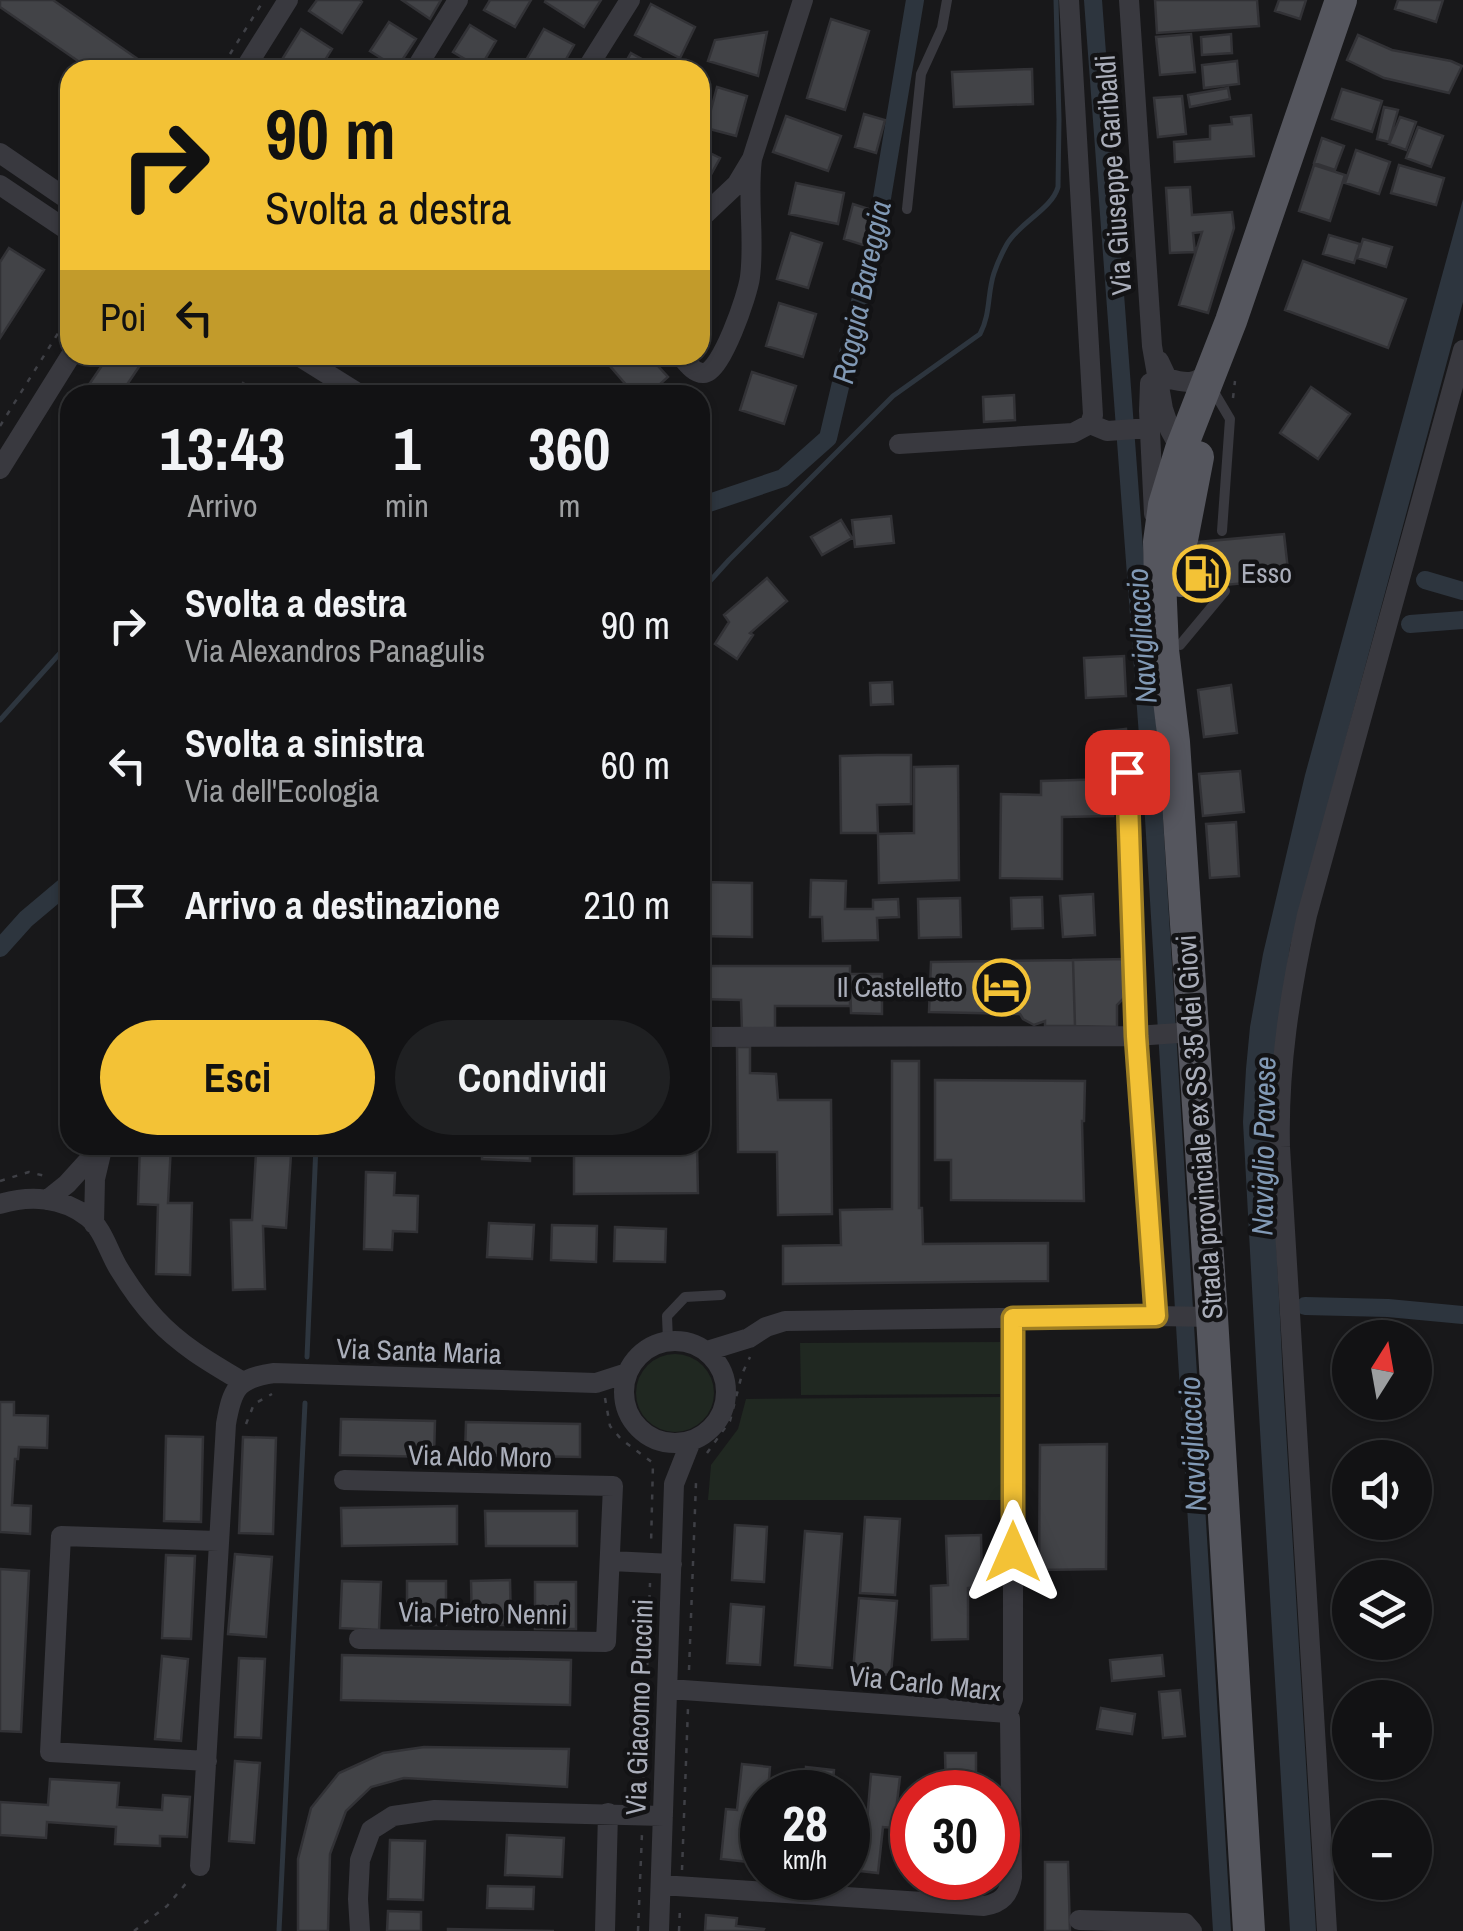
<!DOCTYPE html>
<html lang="it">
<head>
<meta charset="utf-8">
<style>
  :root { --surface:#121214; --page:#1f2022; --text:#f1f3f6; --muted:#9c9ea0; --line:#313234; --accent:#f3c236 }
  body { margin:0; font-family:"Archivo Narrow",sans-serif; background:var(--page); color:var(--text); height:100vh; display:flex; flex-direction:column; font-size:38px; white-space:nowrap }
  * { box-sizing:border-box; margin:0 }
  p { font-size:32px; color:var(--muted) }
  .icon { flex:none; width:55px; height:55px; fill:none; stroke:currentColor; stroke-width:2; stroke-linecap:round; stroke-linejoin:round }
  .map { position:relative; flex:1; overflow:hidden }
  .panel { position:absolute; left:60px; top:385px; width:650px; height:770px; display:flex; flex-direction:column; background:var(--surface); border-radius:30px; box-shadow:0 2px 8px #0004,0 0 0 2px var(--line) }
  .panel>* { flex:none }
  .top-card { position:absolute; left:60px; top:60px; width:650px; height:305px; border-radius:30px; box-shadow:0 2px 8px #0004,0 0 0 2px var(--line); background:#f3c236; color:#111; overflow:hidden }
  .needle { width:65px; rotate:11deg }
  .controls { position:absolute; left:1332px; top:1320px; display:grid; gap:20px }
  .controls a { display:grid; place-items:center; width:100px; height:100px; border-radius:50%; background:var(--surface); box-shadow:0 2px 8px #0004,0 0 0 2px var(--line); font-size:50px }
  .speed { position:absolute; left:740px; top:1770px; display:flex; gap:20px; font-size:50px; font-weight:700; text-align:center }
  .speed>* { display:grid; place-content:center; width:130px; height:130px; border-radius:50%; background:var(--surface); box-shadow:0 2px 8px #0004,0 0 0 2px var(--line); line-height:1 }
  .speed small { font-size:25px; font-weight:400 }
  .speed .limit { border:15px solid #d22; background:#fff; color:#111 }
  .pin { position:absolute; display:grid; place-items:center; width:85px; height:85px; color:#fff; margin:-42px; border-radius:20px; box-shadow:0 5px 15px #0006 }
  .me { position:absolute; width:110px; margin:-55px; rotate:0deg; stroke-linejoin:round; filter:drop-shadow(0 0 8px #0008) }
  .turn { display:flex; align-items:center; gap:35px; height:210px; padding:0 40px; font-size:45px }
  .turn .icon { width:130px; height:130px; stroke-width:2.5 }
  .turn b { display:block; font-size:70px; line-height:85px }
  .then { display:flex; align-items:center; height:95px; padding:0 40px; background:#0003; gap:20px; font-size:38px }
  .eta { display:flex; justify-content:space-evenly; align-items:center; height:170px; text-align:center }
  .eta b { font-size:60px; font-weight:700; line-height:70px }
  .button { display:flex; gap:20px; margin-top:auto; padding:20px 40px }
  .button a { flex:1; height:115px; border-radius:60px; background:var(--accent); color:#111; font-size:40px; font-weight:700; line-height:115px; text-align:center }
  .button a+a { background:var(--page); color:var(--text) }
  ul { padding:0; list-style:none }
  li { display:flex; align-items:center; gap:30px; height:140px; padding:0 40px }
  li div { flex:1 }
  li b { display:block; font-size:38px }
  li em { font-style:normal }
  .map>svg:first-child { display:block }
  .green { fill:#202821 }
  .water { fill:#2d353e }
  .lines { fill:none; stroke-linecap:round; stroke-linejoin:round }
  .stream { stroke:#2d353e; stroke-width:5 }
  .canal { stroke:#2d353e; stroke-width:18 }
  .building { fill:#424347; stroke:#323236; stroke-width:2.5 }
  .path { stroke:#3f4046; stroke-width:2.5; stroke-dasharray:5 8; stroke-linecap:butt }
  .service { stroke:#39393f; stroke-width:10 }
  .minor { stroke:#39393f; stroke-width:20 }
  .primary { stroke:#55565e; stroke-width:32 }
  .route-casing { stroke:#9e7e23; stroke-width:25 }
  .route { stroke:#f3c236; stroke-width:18 }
  .labels { text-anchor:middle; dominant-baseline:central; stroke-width:9; stroke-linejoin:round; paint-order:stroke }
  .street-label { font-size:28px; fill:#aaaeba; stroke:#131315 }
  .poi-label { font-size:28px; fill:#aaaeba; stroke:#131315; text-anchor:start }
  .water-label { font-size:30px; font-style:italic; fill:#8199b5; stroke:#131315 }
</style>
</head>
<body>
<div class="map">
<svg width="1463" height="1931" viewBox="0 0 1463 1931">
  <rect width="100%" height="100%" fill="#18181a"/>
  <path class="green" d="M1000 1342V1394L801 1395 800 1343Z
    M636 1393a39 39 0 1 1 78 0a39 39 0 1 1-78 0Z
    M1000 1397 1002 1500H708L711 1465 738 1429 746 1399Z"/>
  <path class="water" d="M1463 199V302L1290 947 1271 1076V1132L1283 1380 1316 1931H1290L1257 1380 1243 1122 1246 1069 1250 1027 1263 954 1305 775Z"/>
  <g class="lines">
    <path class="stream" d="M700 592 729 560 893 396 980 334C991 313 987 294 994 273 997 264 1002 253 1007 244 1019 223 1052 209 1058 187L1059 119 1056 0
      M0 720 70 642
      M307 1357 316 1145
      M279 1931 305 1403"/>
    <path class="canal" d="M1093 0 1153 802 1222 1931
      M700 506 783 478 828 438 876 234 915 0
      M1425 580 1463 591
      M1410 624 1463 620
      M0 948 26 919 70 882
      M1305 1306 1388 1308 1463 1315"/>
  </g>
  <path class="building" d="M0 0H53L145 64 141 70H91L0 7Z
    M317 0H360L362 2 342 33 309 11Z
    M402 0H441L430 19Z
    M490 0H531L515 27 484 10Z
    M546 0H601L584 27 545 2Z
    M1155 0H1257L1259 26 1157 33Z
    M1279 0H1306L1300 19 1275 11Z
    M1398 0H1443L1436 22 1395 9Z
    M651 4 695 27 680 58 635 35Z
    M831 19 869 31 845 110 807 98Z
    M389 22 416 39 397 68 370 51Z
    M470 25 496 41 480 68 453 52Z
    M301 29 332 49 319 70H296L281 61Z
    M544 29 574 45 560 70H538L525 62Z
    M767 32 758 76 708 61 715 40Z
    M1191 34 1195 72 1160 75 1156 37Z
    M1231 34 1232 53 1202 55 1201 37Z
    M1358 35 1392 50 1451 61 1462 66 1449 93 1384 78 1347 60Z
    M631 53 662 70H621Z
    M1237 61 1239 84 1204 88 1202 65Z
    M1032 69 1033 104 954 107 952 72Z
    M717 87 747 96 736 136 706 128Z
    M1228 88 1230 99 1190 107 1188 95Z
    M1342 89 1382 101 1372 132 1332 119Z
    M1182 96 1186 134 1158 137 1154 98Z
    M1384 107 1398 110 1389 142 1377 139Z
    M864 114 885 120 876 153 855 147Z
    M1251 115 1254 156 1175 162 1174 142 1210 139V126L1232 124 1231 117Z
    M786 116 841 136 828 171 773 152Z
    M1400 117 1416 122 1406 150 1389 144Z
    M1418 127 1443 136 1431 167 1406 158Z
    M1322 138 1344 146 1335 170 1314 163Z
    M700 148 720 158 702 191 700 190Z
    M1356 150 1390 162 1379 194 1345 183Z
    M1314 165 1345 175 1330 221 1299 211Z
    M1399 165 1444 178 1436 205 1391 193Z
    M796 183 844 193 838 224 789 214Z
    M1190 187 1192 215 1232 212 1234 228 1208 313 1179 305 1202 232 1193 233 1195 252 1170 253 1166 188Z
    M853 204 872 210 863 245 844 239Z
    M791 233 822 243 808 288 777 279Z
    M1329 235 1360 244 1354 263 1323 254Z
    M1363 239 1392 247 1386 267 1357 258Z
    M9 248 44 270 0 338V262Z
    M1303 261 1406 299 1388 348 1285 310Z
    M779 303 816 314 803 357 766 346Z
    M109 355H147L120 395H82Z
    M606 355H648L668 377 648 395H635L603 358Z
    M752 372 796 386 784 424 740 410Z
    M243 383 261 395H235Z
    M1311 387 1350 414 1318 459 1280 433Z
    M1014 395 1015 420 984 422 983 397Z
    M891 516 894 543 855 547 852 520Z
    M841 520 852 538 822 555 811 537Z
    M1284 534 1289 579 1204 587 1199 542Z
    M767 578 787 601 750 633 753 635 737 659 715 644 729 622 724 615Z
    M1124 656 1126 696 1086 698 1084 658Z
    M892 682 893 704 871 705 870 683Z
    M1231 685 1237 733 1204 737 1198 690Z
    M1126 729 1128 751 1100 754 1098 732Z
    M877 755H911V804L877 805 878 833H841L840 756Z
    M958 766 959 880 879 883 878 834 914 833V767Z
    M1240 771 1244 812 1203 816 1199 774Z
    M1112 779 1113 816 1062 817V879L1000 878 1001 794 1041 795V781Z
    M1236 822 1239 876 1210 878 1206 824Z
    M811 880 846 881 845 909H873V900L898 899 899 917 877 918 878 940 823 941 822 917H810Z
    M700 882 752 883V937L700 936Z
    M1093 894 1095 935 1063 937 1060 896Z
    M1042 897 1043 928 1012 929 1011 898Z
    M960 898 961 937 919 938 918 899Z
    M1127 959 1128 994 1117 1005V1027L1075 1026 1073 960Z
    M1073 960 1075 1026H1045V1021L1034 1025 1023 1019 1020 1014 929 1012 931 962Z
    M700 966H850V1006H775V1031H742L741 1000 700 999Z
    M850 974H882V1014L851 1013Z
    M737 1047H750V1073L776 1074 778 1100H831L832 1214 778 1215 777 1152H738Z
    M892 1061H919V1208H922L923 1244 1048 1243V1281L783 1284V1246L841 1245 840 1210 892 1209Z
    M935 1080 1085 1081 1084 1121H1082L1084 1201 951 1200V1160H935Z
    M140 1145H171L168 1203H192L190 1275 156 1274 158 1205 138 1204Z
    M482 1145H530V1161L482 1159Z
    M574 1145H697L698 1193 574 1194Z
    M256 1153 291 1155 286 1228 263 1226 265 1289 233 1290 231 1220H252Z
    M366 1172 395 1173 394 1195 418 1196 417 1232 393 1231 392 1250 364 1249Z
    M489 1223 534 1225 532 1259 487 1257Z
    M552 1225 597 1226 596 1262 551 1260Z
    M615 1227 666 1229 665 1262 614 1261Z
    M0 1402H14V1415L48 1416 47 1448 19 1447 18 1459H15L12 1505 31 1506 30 1534 0 1532Z
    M341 1419 435 1421 434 1457 340 1455Z
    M466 1422 580 1424V1457L465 1455Z
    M166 1436 203 1437 201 1522 164 1521Z
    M243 1437 276 1438 273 1534 239 1533Z
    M1107 1444 1106 1569 1039 1570 1040 1445Z
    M457 1506V1544L342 1546 341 1508Z
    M485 1511H577V1546H486Z
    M865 1517 900 1519 895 1595 860 1593Z
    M735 1525 767 1527 764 1582 732 1580Z
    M805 1531 842 1534 832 1668 795 1665Z
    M981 1535 982 1586 968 1588V1639L932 1640 931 1586 948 1585 946 1536Z
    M235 1554 272 1557 266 1637 228 1634Z
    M166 1555 195 1556 191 1639 162 1638Z
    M0 1569 29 1571 21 1732 0 1731Z
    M510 1580 511 1625H472L471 1581Z
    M342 1581 381 1582 379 1630 340 1628Z
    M407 1581H446V1625H407Z
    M535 1582H576V1629H535Z
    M859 1598 897 1601 891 1675 853 1672Z
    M731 1604 764 1607 760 1665 727 1663Z
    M342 1655 571 1660 570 1705 341 1700Z
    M1162 1655 1164 1676 1112 1681 1110 1660Z
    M162 1656 188 1659 181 1741 155 1739Z
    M239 1658 265 1659 261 1738 235 1737Z
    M1180 1690 1185 1736 1163 1738 1159 1692Z
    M1101 1708 1135 1714 1132 1734 1097 1729Z
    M424 1747 569 1749 567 1787 404 1778 371 1787 346 1811 330 1854 328 1931H298V1859L311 1808 339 1773 383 1753Z
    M945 1753H976V1792H946Z
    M235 1761 260 1763 254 1843 229 1841Z
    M742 1764 770 1767 768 1792H762V1818L754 1817 749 1862 721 1859 726 1809 737 1810Z
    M806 1767 834 1770 832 1792H804Z
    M871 1774 900 1777 894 1828 883 1827 878 1873 850 1870 855 1819 867 1821Z
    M50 1779 119 1783 117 1807 162 1810 163 1795 190 1797 187 1837 160 1836V1846L115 1844 116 1827 47 1822 46 1838 0 1835V1802L48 1805Z
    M507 1835 564 1838 562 1877 505 1875Z
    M390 1840 425 1841 423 1900 388 1899Z
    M1045 1862H1068L1070 1931H1045Z
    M488 1886 534 1887 533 1909 487 1908Z
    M388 1911 421 1912V1931H387Z
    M706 1915 737 1918 736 1926 764 1929 763 1931H705Z
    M448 1929 554 1931H448Z"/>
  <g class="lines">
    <path class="path" d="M230 54 264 0
      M220 70 226 61
      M1233 398 1235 381
      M0 426 70 314
      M0 1181 29 1172 45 1176
      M605 1398 610 1426 621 1439 653 1463 651 1545
      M246 1424 254 1404 272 1394
      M707 1453 730 1421 742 1374 750 1357
      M689 1670 696 1483
      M643 1795 650 1583
      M682 1870 688 1708
      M134 1931 167 1906 188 1881
      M638 1931 642 1833
      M679 1931 680 1908"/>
    <path class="service" d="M907 209 921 74 942 28 947 0
      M1214 392 1230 419 1222 531
      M1180 645 1225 591
      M668 1341 667 1316 685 1297 721 1295"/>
    <path class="minor" d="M1129 0 1152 346 1163 409 1170 430 1183 454
      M244 70 288 0
      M415 70 458 0
      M586 70 630 0
      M0 153 70 201
      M0 185 70 232
      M700 219 737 184 752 159 803 0
      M297 355 361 395
      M680 355C686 362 694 374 704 373 721 373 748 294 750 277 755 238 747 199 752 159
      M1159 361 1167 378C1184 383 1197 386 1209 370
      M1150 383 1149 411 1154 514
      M1090 424 1107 431 1150 428
      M899 444 1073 433 1090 424 1093 415 1069 0
      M0 469 71 355
      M700 1037 1136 1036 1193 1032
      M47 1200 67 1184 97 1151
      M0 1204C30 1195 62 1197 88 1217 103 1229 109 1253 119 1269 130 1287 142 1304 156 1319 181 1346 211 1363 243 1382
      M94 1224 95 1179 103 1145
      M1155 1316 1136 1036 1127 772 1176 770
      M624 1392a51 51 0 1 1 102 0a51 51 0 1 1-102 0Z
      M707 1351 749 1338 766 1327 785 1321 1155 1316 1212 1317
      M344 1480 613 1486 606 1642 359 1639
      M611 1561 672 1564
      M1008 1713 1013 1699V1318
      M207 1761 50 1752 61 1536 218 1541
      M200 1866 226 1424C232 1389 237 1378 274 1373L596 1383 627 1373
      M661 1885 984 1906C1002 1903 1009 1895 1012 1877L1010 1719 1008 1713 669 1689
      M1079 1920 1185 1923 1192 1931
      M360 1931 358 1899 360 1860 371 1830 393 1816 435 1810 663 1816
      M605 1931 608 1813
      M659 1931 674 1484 691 1441
      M1327 1931 1280 1147C1278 1068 1290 992 1307 915L1463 350"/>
    <path class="primary" d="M1181 581V545L1198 457
      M1249 1931 1212 1317 1174 742 1163 650 1160 579 1159 542 1164 505 1181 449 1231 321 1341 0"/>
  </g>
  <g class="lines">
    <defs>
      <path id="route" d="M1013 1552V1318L1156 1316 1136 1036 1127 772"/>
    </defs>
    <use href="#route" class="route-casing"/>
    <use href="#route" class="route"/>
  </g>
  <defs>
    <symbol id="fuel-ring" viewBox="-11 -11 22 22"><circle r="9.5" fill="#131315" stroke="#f3c236" stroke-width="1.5"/><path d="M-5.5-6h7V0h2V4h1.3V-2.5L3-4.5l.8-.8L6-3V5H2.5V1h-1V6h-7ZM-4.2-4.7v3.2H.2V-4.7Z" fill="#f3c236"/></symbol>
    <symbol id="hotel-ring" viewBox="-11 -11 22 22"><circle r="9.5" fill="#131315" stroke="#f3c236" stroke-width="1.5"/><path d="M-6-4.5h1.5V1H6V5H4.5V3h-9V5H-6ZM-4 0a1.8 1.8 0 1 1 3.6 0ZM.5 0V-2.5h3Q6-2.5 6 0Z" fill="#f3c236"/></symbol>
  </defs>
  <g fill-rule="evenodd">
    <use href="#fuel-ring" x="1170" y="542" width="63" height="63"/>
    <use href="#hotel-ring" x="970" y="956" width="63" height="63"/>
  </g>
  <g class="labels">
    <g class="street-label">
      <text transform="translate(1113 175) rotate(-94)">Via Giuseppe Garibaldi</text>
      <text transform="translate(1199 1127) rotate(-94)">Strada provinciale ex SS 35 dei Giovi</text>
      <text transform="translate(419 1351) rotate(2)">Via Santa Maria</text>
      <text transform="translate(480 1456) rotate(1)">Via Aldo Moro</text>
      <text transform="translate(483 1613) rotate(1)">Via Pietro Nenni</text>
      <text transform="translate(925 1683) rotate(6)">Via Carlo Marx</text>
      <text transform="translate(639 1707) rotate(-88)">Via Giacomo Puccini</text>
    </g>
    <g class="poi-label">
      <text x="1241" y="573">Esso</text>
      <text x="963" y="987" text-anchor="end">Il Castelletto</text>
    </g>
    <g class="water-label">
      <text transform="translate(861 292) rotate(-78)">Roggia Bareggia</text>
      <text transform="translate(1141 636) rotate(-94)">Navigliaccio</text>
      <text transform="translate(1263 1146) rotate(-89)">Naviglio Pavese</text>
      <text transform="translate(1192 1444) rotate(-93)">Navigliaccio</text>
    </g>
  </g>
</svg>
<div class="controls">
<a><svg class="needle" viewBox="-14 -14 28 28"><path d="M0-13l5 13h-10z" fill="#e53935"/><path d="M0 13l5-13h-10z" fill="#9c9ea0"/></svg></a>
<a><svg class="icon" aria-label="sound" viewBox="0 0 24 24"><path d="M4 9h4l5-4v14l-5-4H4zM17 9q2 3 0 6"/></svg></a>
<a><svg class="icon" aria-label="layers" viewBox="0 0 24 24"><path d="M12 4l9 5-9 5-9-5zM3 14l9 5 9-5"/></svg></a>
<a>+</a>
<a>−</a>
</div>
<div class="speed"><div>28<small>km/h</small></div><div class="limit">30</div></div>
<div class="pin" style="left:1127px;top:772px;background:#d93025"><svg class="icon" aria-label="arrive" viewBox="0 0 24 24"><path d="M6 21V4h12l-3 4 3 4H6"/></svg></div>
<svg class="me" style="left:1013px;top:1552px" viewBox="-20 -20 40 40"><path d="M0-17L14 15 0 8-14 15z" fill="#f3c236" stroke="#fff" stroke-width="4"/></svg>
<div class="top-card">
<div class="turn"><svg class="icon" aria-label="right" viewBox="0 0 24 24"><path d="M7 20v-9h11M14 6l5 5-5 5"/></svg><div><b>90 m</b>Svolta a destra</div></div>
<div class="then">Poi<svg class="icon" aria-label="left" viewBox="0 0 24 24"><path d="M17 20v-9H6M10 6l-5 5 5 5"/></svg></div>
</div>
<section class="panel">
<div class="eta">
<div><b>13:43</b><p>Arrivo</p></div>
<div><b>1</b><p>min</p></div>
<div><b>360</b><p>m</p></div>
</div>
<ul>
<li><svg class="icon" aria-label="right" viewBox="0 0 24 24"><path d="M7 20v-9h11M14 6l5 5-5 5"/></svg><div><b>Svolta a destra</b><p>Via Alexandros Panagulis</p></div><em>90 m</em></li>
<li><svg class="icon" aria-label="left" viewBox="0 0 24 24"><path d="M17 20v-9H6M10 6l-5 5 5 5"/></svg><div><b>Svolta a sinistra</b><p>Via dell'Ecologia</p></div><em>60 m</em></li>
<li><svg class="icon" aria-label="arrive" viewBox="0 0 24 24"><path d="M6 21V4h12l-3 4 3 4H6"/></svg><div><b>Arrivo a destinazione</b></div><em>210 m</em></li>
</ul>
<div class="button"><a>Esci</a><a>Condividi</a></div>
</section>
</div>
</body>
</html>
